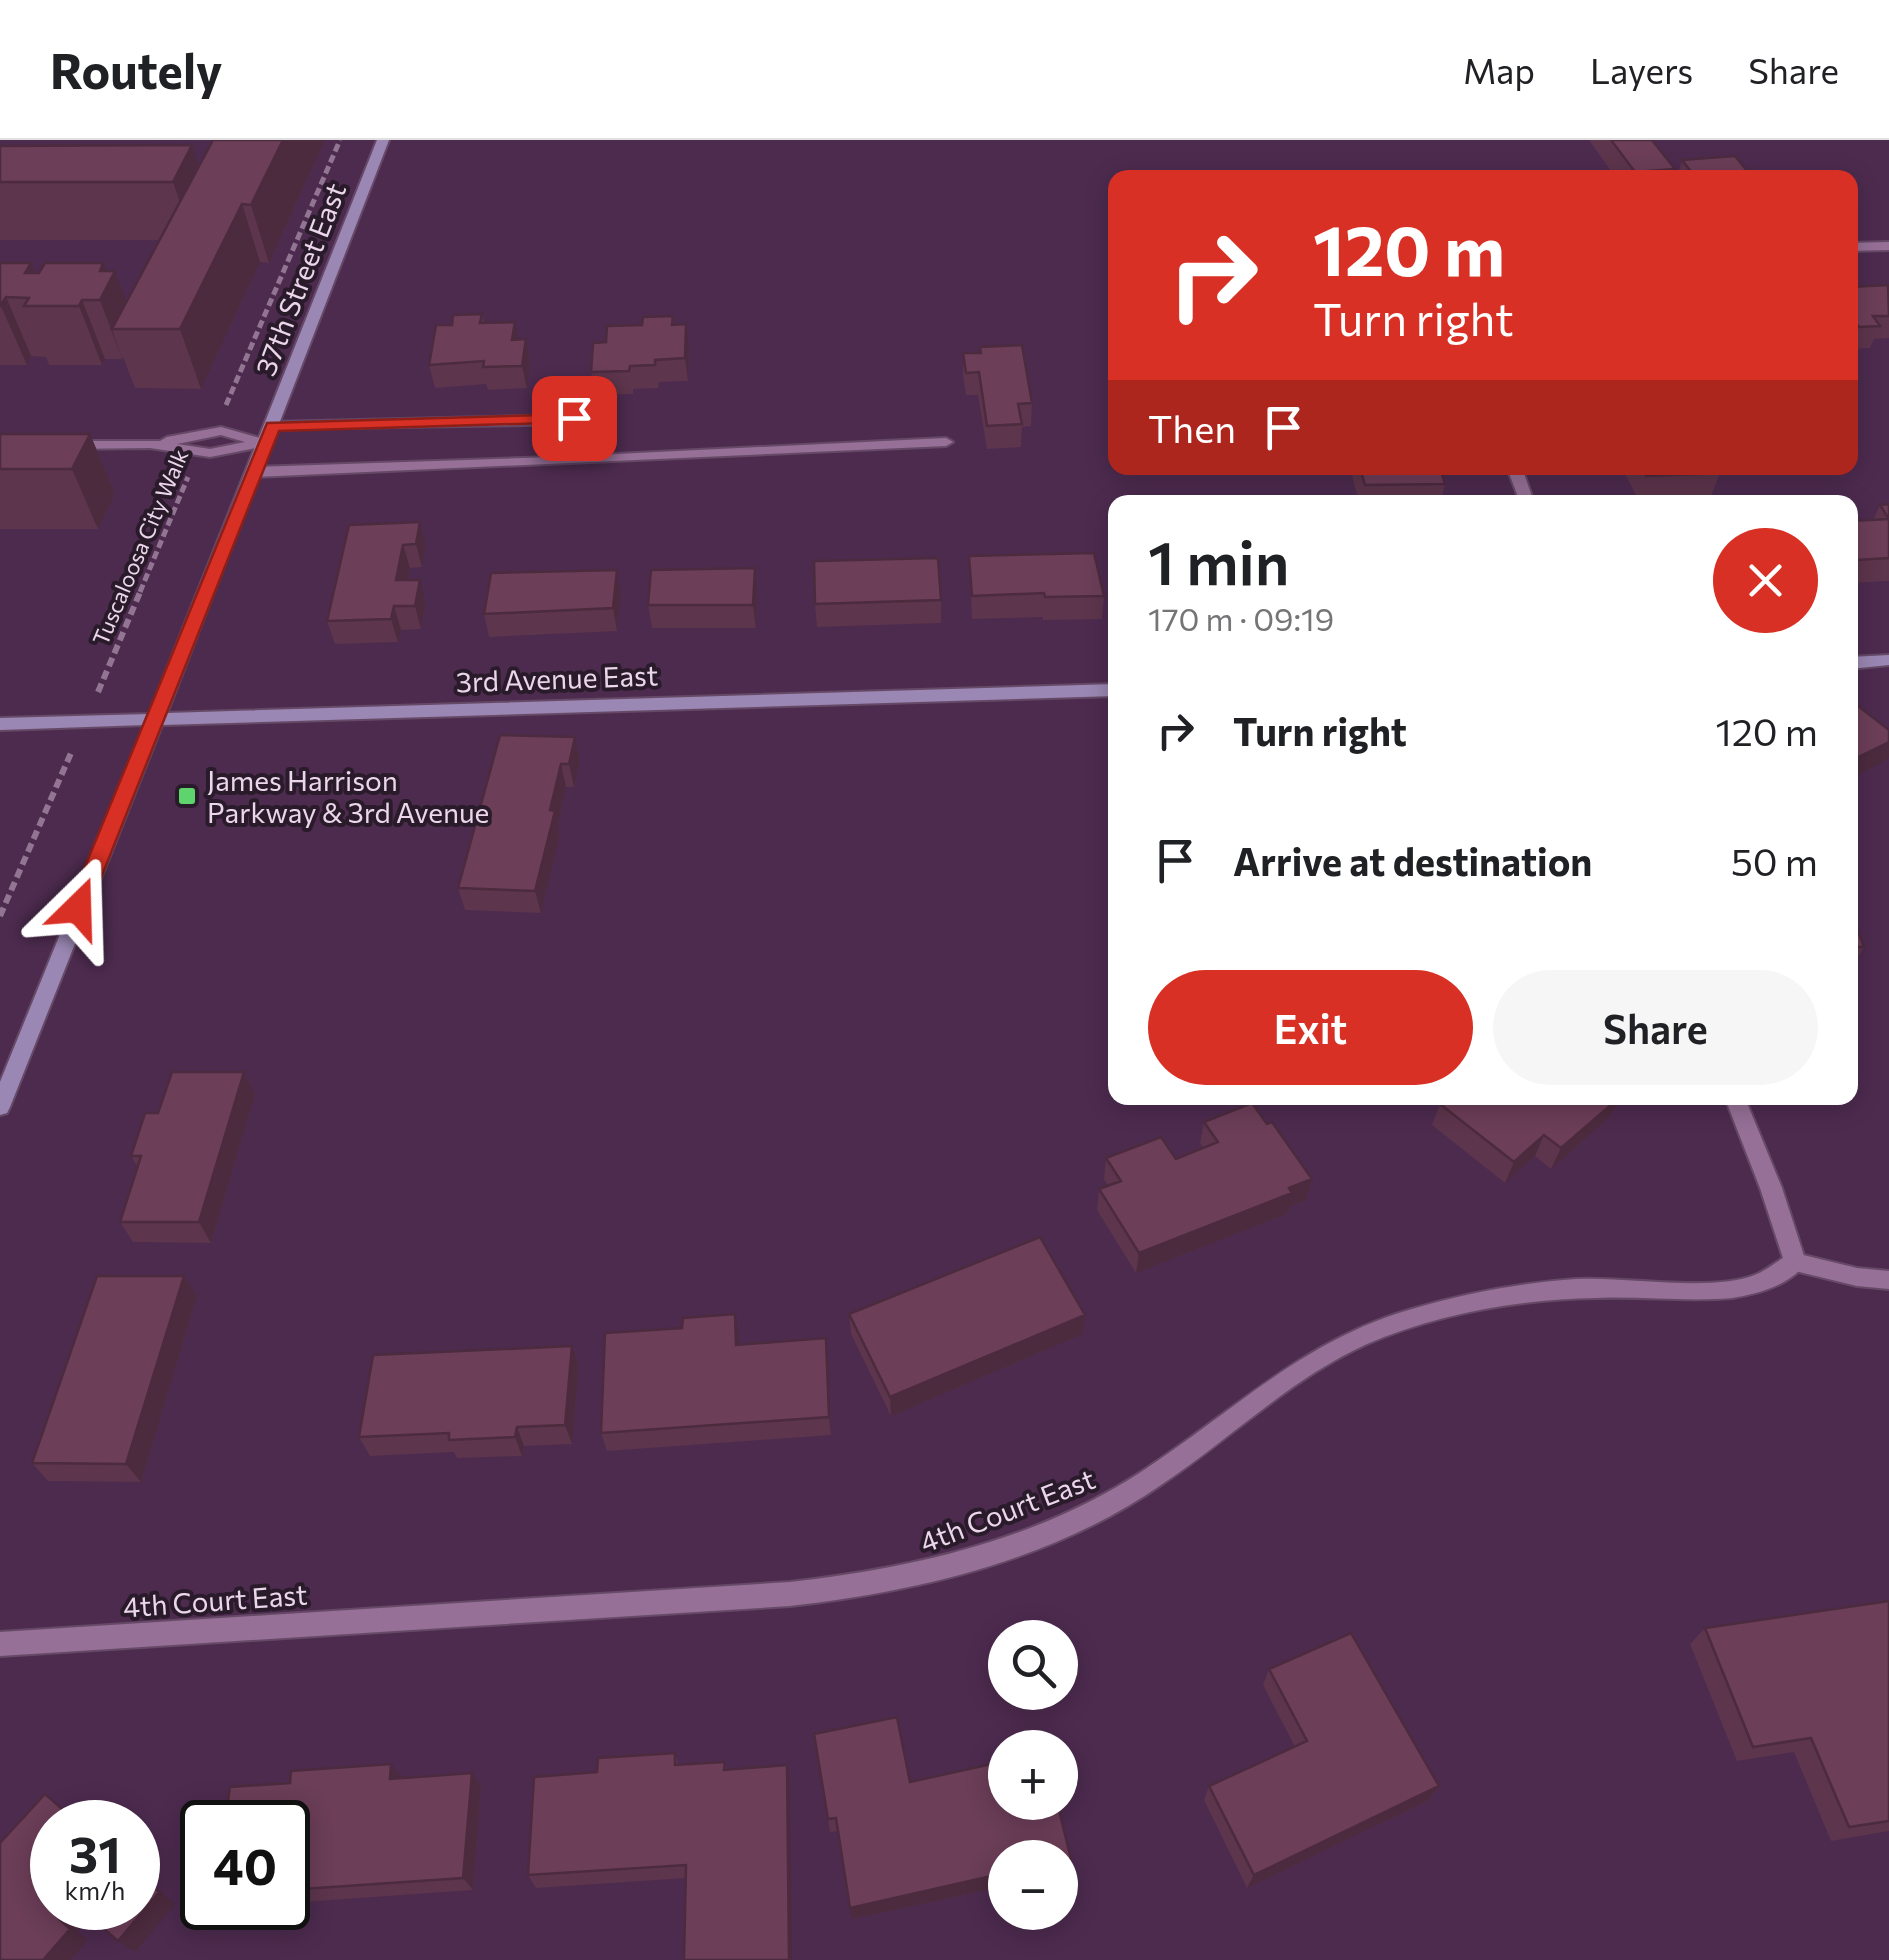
<!DOCTYPE html>
<html lang="en">
<head>
<meta charset="utf-8">
<style>
  :root { --surface:#fff; --page:#f6f6f6; --text:#202124; --muted:#757577; --line:#e0e0e0; --accent:#d93025 }
  body { margin:0; font-family:Commissioner,sans-serif; background:var(--page); color:var(--text); height:100vh; display:flex; flex-direction:column; font-size:38px; white-space:nowrap }
  * { box-sizing:border-box; margin:0 }
  p { font-size:32px; color:var(--muted) }
  .icon { flex:none; width:55px; height:55px; fill:none; stroke:currentColor; stroke-width:2; stroke-linecap:round; stroke-linejoin:round }
  .map { position:relative; flex:1; overflow:hidden }
  .details { position:absolute; left:1108px; top:355px; width:750px; height:610px; display:flex; flex-direction:column; background:var(--surface); border-radius:20px; box-shadow:0 5px 25px #0003 }
  .details>* { flex:none }
  .banner { position:absolute; left:1108px; top:30px; width:750px; height:305px; border-radius:20px; box-shadow:0 5px 25px #0003; background:#d93025; color:#fff; overflow:hidden }
  .tools { position:absolute; left:988px; top:1480px; display:grid; gap:20px }
  .tools a { display:grid; place-items:center; width:90px; height:90px; border-radius:50%; background:var(--surface); box-shadow:0 5px 25px #0003; font-size:50px }
  .speed { position:absolute; left:30px; top:1660px; display:flex; gap:20px; font-size:50px; font-weight:700; text-align:center }
  .speed>* { display:grid; place-content:center; width:130px; height:130px; border-radius:50%; background:var(--surface); box-shadow:0 5px 25px #0003; line-height:1 }
  .speed small { font-size:25px; font-weight:400 }
  .speed .limit { border:5px solid #111; border-radius:15px; background:#fff; color:#111 }
  .pin { position:absolute; display:grid; place-items:center; width:85px; height:85px; color:#fff; margin:-42px; border-radius:20px; box-shadow:0 5px 15px #0006 }
  .me { position:absolute; width:110px; margin:-55px; rotate:22deg; stroke-linejoin:round; filter:drop-shadow(0 0 8px #0008) }
  .turn { display:flex; align-items:center; gap:35px; height:210px; padding:0 40px; font-size:45px }
  .turn .icon { width:130px; height:130px; stroke-width:2.5 }
  .turn b { display:block; font-size:70px; line-height:85px }
  .then { display:flex; align-items:center; height:95px; padding:0 40px; background:#0003; gap:20px; font-size:38px }
  .round { display:grid; place-items:center; flex:none; width:105px; height:105px; border-radius:52px; background:var(--page) }
  .overview { display:flex; align-items:center; justify-content:space-between; height:170px; padding:0 40px }
  h1 { font-size:60px; font-weight:600; line-height:75px }
  .button { display:flex; gap:20px; margin-top:auto; padding:20px 40px }
  .button a { flex:1; height:115px; border-radius:60px; background:var(--accent); color:#fff; font-size:40px; font-weight:600; line-height:115px; text-align:center }
  .button a+a { background:var(--page); color:var(--text) }
  ul { padding:0; list-style:none }
  li { display:flex; align-items:center; gap:30px; height:130px; padding:0 40px }
  li div { flex:1 }
  li b { display:block; font-size:38px }
  li em { font-style:normal }
  header { display:flex; align-items:center; gap:60px; box-sizing:border-box; height:140px; padding:0 50px; background:var(--surface); border-bottom:2px solid var(--line) }
  header strong { font-size:48px }
  nav { display:flex; gap:55px; margin-inline-start:auto; font-size:35px }
  .map>svg:first-child { display:block }
  .lines { fill:none; stroke-linecap:round; stroke-linejoin:round }
  .lane-casing { stroke:#664967; stroke-width:4 }
  .street-casing { stroke:#664967; stroke-width:4 }
  .secondary-casing { stroke:#664967; stroke-width:4 }
  .path-far1 { stroke:#927593; stroke-width:5; stroke-dasharray:8 4; stroke-linecap:butt }
  .path { stroke:#927593; stroke-width:6; stroke-dasharray:9 5; stroke-linecap:butt }
  .lane { fill:#967097; fill-rule:evenodd }
  .street { fill:#967097; fill-rule:evenodd }
  .secondary { fill:#9a87b3; fill-rule:evenodd }
  .wall { fill:#5d354c }
  .shaded-wall { fill:#4c2b3e }
  .building { fill:#6c3e58; stroke:#4c2b3e; stroke-width:2.5 }
  .route { fill:#d93025; stroke:#8d1f18; stroke-width:2.5 }
  .poi-dot { fill:#5ed56c; stroke:#2a1b2b; stroke-width:4 }
  .labels { text-anchor:middle; dominant-baseline:central; stroke-width:8; stroke-linejoin:round; paint-order:stroke }
  .far-street-label { font-size:22px; fill:#ebd6eb; stroke:#2a1b2b }
  .street-label { font-size:28px; fill:#ebd6eb; stroke:#2a1b2b }
  .poi-label { font-size:28px; fill:#ebd6eb; stroke:#2a1b2b; text-anchor:start }
</style>
</head>
<body>
<header>
<strong>Routely</strong>
<nav><a>Map</a><a>Layers</a><a>Share</a></nav>
</header>
<div class="map">
<svg width="1889" height="1820" viewBox="0 0 1889 1820">
  <rect width="100%" height="100%" fill="#4d2b4f"/>
  <g class="lines">
    <defs>
      <path id="lane" d="M574 275 594 276 601 280 605 300 596 315 946 298 953 302 946 306 255 337 247 332 255 327 581 316 591 300 587 284 268 289V283L273 282Z
        M221 287 274 302 267 306 210 317 150 308 67 309 60 305 67 301H160L167 297ZM221 295 245 302 210 309 177 304Z
        M1795 1113 1857 1128 1889 1131V1149L1857 1146 1787 1129 1784 1122 1787 1115Z"/>
      <path id="street" d="M1889 102V110L1850 111V103Z
        M1507 328H1522L1534 362H1520Z
        M1725 958H1745L1782 1048 1806 1122C1792 1145 1757 1154 1732 1158 1687 1162 1642 1156 1596 1158 1521 1159 1436 1174 1367 1204 1290 1239 1230 1299 1161 1345 1053 1420 919 1451 790 1466L0 1516V1492L790 1442C913 1428 1037 1400 1141 1332 1233 1272 1303 1200 1412 1169 1465 1153 1521 1143 1576 1139 1626 1136 1713 1153 1757 1134 1766 1130 1775 1123 1783 1118L1760 1048Z"/>
      <path id="secondary" d="M377 0H389L167 573 1115 544V556L162 585 10 967 7 973 0 975V942L145 585 0 590V578L149 574Z
        M1889 515V525L1850 529V517Z"/>
    </defs>
    <use href="#lane" class="lane-casing"/>
    <use href="#street" class="street-casing"/>
    <use href="#secondary" class="secondary-casing"/>
    <path class="path-far1" d="M226 265 340 0
      M140 452 188 337"/>
    <path class="path" d="M98 552 141 450
      M0 776 71 613"/>
    <use href="#lane" class="lane"/>
    <use href="#street" class="street"/>
    <use href="#secondary" class="secondary"/>
  </g>
  <path class="wall" d="M325 0 269 123 260 122 201 249 135 248 123 217 122 219H105L102 225H49L46 217 31 216 27 225H0V123L35 133 115 131 126 162 159 100H0V6L192 5 198 27Z
    M1589 0H1652L1675 29 1673 38H1616Z
    M1682 20 1746 38H1684L1679 31Z
    M1850 147H1889V198L1874 199 1870 208 1850 209Z
    M482 174 484 183 518 199H526L530 222 527 248 488 250 486 244 435 248 429 225 452 185Z
    M673 176 674 184 689 207 688 241 659 242 658 248 633 249V254L595 255 591 232 606 202 642 185Z
    M980 207 1032 263 1031 286 1022 287 1021 307 987 309 978 255H966L963 236V213H980Z
    M0 294H90L115 354 98 389H0Z
    M1350 328H1440L1445 344 1441 362H1359Z
    M1622 328H1717L1720 333 1711 356 1638 359Z
    M1889 364V441L1850 443V381L1873 380 1880 365Z
    M349 385 426 406 422 427 410 428 407 440 426 463 421 489 401 490 398 502 335 504 327 481Z
    M969 416 1104 456 1102 479 1043 480V477L972 479Z
    M757 451 756 488H652L648 465Z
    M621 453 617 491 489 497 484 474Z
    M941 460V483L817 487 815 464Z
    M575 597 580 620 574 647H566L558 684 560 694 541 773 465 770 458 748Z
    M1850 771 1864 807 1851 829H1850Z
    M244 932 255 954 211 1103 133 1102 120 1082 138 1028 131 1016Z
    M1620 958 1610 977 1551 1029 1535 1016 1505 1043 1432 985 1440 964Z
    M1204 982 1267 984 1312 1039 1306 1060 1289 1067 1287 1074 1136 1133 1097 1070 1099 1049 1108 1046 1104 1039 1106 1018 1176 1019 1203 1008 1200 1003Z
    M184 1136 197 1156 141 1342 48 1341 32 1323Z
    M735 1174 739 1204 828 1218 831 1295 607 1311 601 1293 682 1188Z
    M849 1174 1085 1175 1083 1194 891 1276 851 1194Z
    M572 1206 579 1226 572 1304 524 1306 522 1316 457 1318 454 1312 370 1316 359 1297Z
    M1889 1461V1691L1831 1701 1794 1612 1737 1621 1690 1504 1705 1488Z
    M1269 1529 1439 1646 1429 1660 1247 1748 1204 1660 1209 1646 1295 1607 1263 1545Z
    M814 1594 910 1642 1068 1732 1005 1718V1746L852 1779 838 1691 830 1692Z
    M675 1613 679 1625 725 1622 727 1630 787 1625 790 1639 686 1738 536 1748 528 1735 597 1632Z
    M402 1638 481 1647 473 1750 288 1763V1682L290 1643Z"/>
  <path class="shaded-wall" d="M283 0H325L269 123 251 65Z
    M192 5 210 63 193 100 173 42Z
    M1748 32 1746 38H1698Z
    M242 64 260 122 201 249 180 189Z
    M31 123 48 166 25 133Z
    M103 123 110 140 115 131 137 189H112L122 219 100 160V131Z
    M6 157 31 216 27 225 1 166Z
    M82 160 105 219 102 225 79 166Z
    M515 182 519 205 512 200Z
    M686 184 689 207 688 241 685 218Z
    M526 199 530 222 527 248 522 226Z
    M90 294 115 354 98 389 72 329Z
    M420 382 426 406 422 427 416 404Z
    M403 405 410 428 403 464 396 440Z
    M755 428 757 451 756 488 753 465Z
    M617 430 621 453 617 491 613 468Z
    M420 440 426 463 421 489 415 466Z
    M394 466 401 490 398 502 391 479Z
    M575 597 580 620 574 647 569 624Z
    M1889 602V616L1887 620 1850 638V621Z
    M561 624 566 647 558 684 560 694 541 773 535 751 550 670Z
    M244 932 255 954 211 1103 199 1082Z
    M1620 958 1610 977 1551 1029 1561 1008Z
    M1544 995 1535 1016 1505 1043 1514 1022Z
    M1312 1039 1306 1060 1289 1067 1287 1074 1136 1133 1139 1113Z
    M184 1136 197 1156 141 1342 126 1324Z
    M735 1174 739 1194 740 1224 736 1205Z
    M1085 1175 1083 1194 891 1276 890 1257Z
    M826 1198 828 1218 831 1295 829 1277Z
    M572 1206 579 1226 572 1304 565 1285Z
    M517 1287 524 1306 522 1316 515 1297Z
    M391 1624 402 1638 390 1639Z
    M787 1625 790 1639 792 1820H789Z
    M472 1633 481 1647 473 1750 463 1738Z
    M1439 1646 1429 1660 1247 1748 1254 1735Z
    M1071 1719 1068 1732 1060 1733V1721Z
    M138 1732 175 1764 135 1812 118 1801Z
    M1005 1733V1746L852 1779 850 1768Z
    M70 1768H81L92 1775 77 1791 88 1800 71 1820H43L59 1779Z"/>
  <path class="building" d="M213 0H283L251 65 242 64 180 189H112Z
    M1611 0H1652L1675 29 1635 32Z
    M192 5 173 42H0V6Z
    M1735 16 1748 32 1696 38 1682 20Z
    M0 123H31L25 133H39L45 123H103L100 131H115L100 160H82L79 166H24L29 158 6 157 0 166Z
    M1888 145 1889 176H1873L1880 186 1859 187 1852 177 1850 178V147Z
    M482 174 480 183 515 182 512 200 526 199 522 226 483 227 484 221 429 225 436 185H452L453 175Z
    M673 176 672 185 686 184 685 218 655 220V225L630 226 629 231 591 232 593 203 606 202 607 186 642 185 643 177Z
    M1022 205 1032 263 1018 264 1022 284 987 286 979 232 966 233 963 213H981L980 207Z
    M0 294H90L72 329H0Z
    M1360 328H1440L1445 344 1365 345Z
    M1642 328H1717L1720 333 1646 336Z
    M1889 364V379L1880 365Z
    M1889 379V418L1857 420 1850 408V381Z
    M420 382 416 404 403 405 396 440H420L415 466H394L391 479 327 481 349 385Z
    M1094 413 1104 456 1045 457 1044 453 972 456 969 416Z
    M938 418 941 460 815 464 814 421Z
    M755 428 753 465H648L651 430Z
    M617 430 613 468 484 474 491 433Z
    M1853 562 1889 590V602L1850 621V563Z
    M500 595 575 597 569 624H561L550 670 555 671 535 751 458 748Z
    M1850 771 1864 807H1850Z
    M172 932H244L199 1082H120L141 1016H131L145 973H158Z
    M1447 958H1619L1561 1008 1544 995 1514 1022 1440 964Z
    M1252 963 1267 984 1272 982 1312 1039 1289 1048 1292 1053 1139 1113 1099 1049 1121 1041 1106 1018 1161 997 1176 1019 1218 1002 1204 982Z
    M1040 1097 1085 1175 890 1257 849 1174Z
    M97 1136H184L126 1324 32 1323Z
    M735 1174 736 1205 826 1198 829 1277 601 1293 605 1193 682 1188 683 1178Z
    M572 1206 565 1285 517 1287 515 1297 449 1300V1293L359 1297 373 1215Z
    M1889 1461V1681L1849 1687 1811 1598 1753 1607 1705 1488Z
    M1351 1493 1439 1646 1254 1735 1209 1646 1307 1601 1269 1529Z
    M897 1577 910 1642 1005 1621V1662H1057L1071 1719 1060 1721V1718H1005V1733L850 1768 836 1678 828 1679 814 1594Z
    M675 1613V1625L725 1622 724 1630 787 1625 789 1820H684L686 1725 528 1735 534 1637 597 1632 598 1618Z
    M391 1624 390 1639 472 1633 463 1738 288 1750V1682H225L230 1647 290 1643 291 1631Z
    M45 1654 77 1682H52V1768H70L59 1779 70 1789 43 1820H0V1703Z
    M138 1734 159 1752 118 1801 80 1768H138Z"/>
  <path class="route" d="M574 274 580 275V282L279 291 89 768 86 774H71L68 768 267 283Z"/>
  <rect class="poi-dot" x="177" y="646" width="20" height="20" rx="5"/>
  <g class="labels">
    <g class="far-street-label">
      <text transform="translate(140 407) rotate(-67)">Tuscaloosa City Walk</text>
    </g>
    <g class="street-label">
      <text transform="translate(300 139) rotate(-69)">37th Street East</text>
      <text transform="translate(557 538) rotate(-2)">3rd Avenue East</text>
      <text transform="translate(1007 1370) rotate(-21)">4th Court East</text>
      <text transform="translate(215 1460) rotate(-4)">4th Court East</text>
    </g>
    <g class="poi-label">
      <text x="207" y="640">James Harrison<tspan x="207" dy="32">Parkway &amp; 3rd Avenue</tspan></text>
    </g>
  </g>
</svg>
<div class="tools">
<a><svg class="icon" aria-label="search" viewBox="0 0 24 24"><circle cx="10" cy="10" r="6"/><path d="M15 15l6 6"/></svg></a>
<a>+</a>
<a>−</a>
</div>
<div class="speed"><div>31<small>km/h</small></div><div class="limit">40</div></div>
<div class="pin" style="left:574px;top:278px;background:#d93025"><svg class="icon" aria-label="arrive" viewBox="0 0 24 24"><path d="M6 21V4h12l-3 4 3 4H6"/></svg></div>
<svg class="me" style="left:78px;top:768px" viewBox="-20 -20 40 40"><path d="M0-17L14 15 0 8-14 15z" fill="#d93025" stroke="#fff" stroke-width="4"/></svg>
<div class="banner">
<div class="turn"><svg class="icon" aria-label="right" viewBox="0 0 24 24"><path d="M7 20v-9h11M14 6l5 5-5 5"/></svg><div><b>120 m</b>Turn right</div></div>
<div class="then">Then<svg class="icon" aria-label="arrive" viewBox="0 0 24 24"><path d="M6 21V4h12l-3 4 3 4H6"/></svg></div>
</div>
<section class="details">
<div class="overview"><div><h1>1 min</h1><p>170 m · 09:19</p></div><a class="round" style="background:#d93025;color:#fff"><svg class="icon" aria-label="close" viewBox="0 0 24 24"><path d="M6 6l12 12M18 6L6 18"/></svg></a></div>
<ul>
<li><svg class="icon" aria-label="right" viewBox="0 0 24 24"><path d="M7 20v-9h11M14 6l5 5-5 5"/></svg><div><b>Turn right</b></div><em>120 m</em></li>
<li><svg class="icon" aria-label="arrive" viewBox="0 0 24 24"><path d="M6 21V4h12l-3 4 3 4H6"/></svg><div><b>Arrive at destination</b></div><em>50 m</em></li>
</ul>
<div class="button"><a>Exit</a><a>Share</a></div>
</section>
</div>
</body>
</html>
